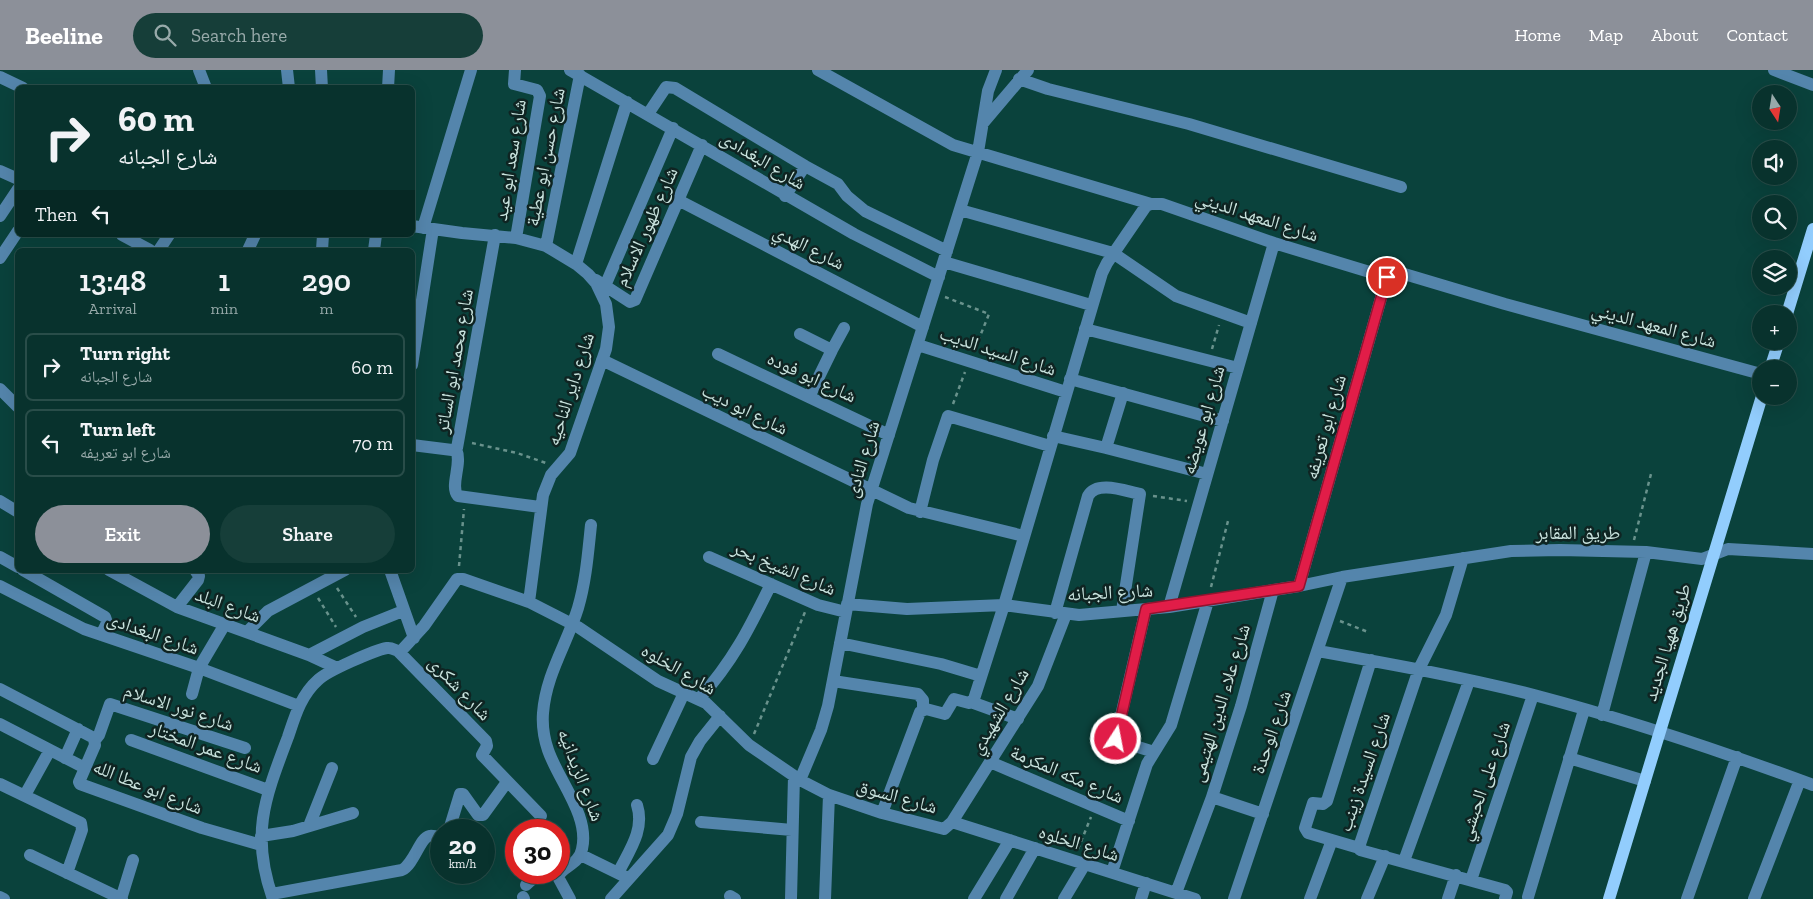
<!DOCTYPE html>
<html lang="en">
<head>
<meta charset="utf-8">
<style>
  :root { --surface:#08322d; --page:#163e39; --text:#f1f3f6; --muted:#98aaaa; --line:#294d49; --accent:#8c9099 }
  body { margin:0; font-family:"Zilla Slab","Noto Naskh Arabic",serif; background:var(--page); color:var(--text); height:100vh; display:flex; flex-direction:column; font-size:19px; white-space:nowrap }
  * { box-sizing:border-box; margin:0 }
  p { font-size:16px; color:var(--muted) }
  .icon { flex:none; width:28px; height:28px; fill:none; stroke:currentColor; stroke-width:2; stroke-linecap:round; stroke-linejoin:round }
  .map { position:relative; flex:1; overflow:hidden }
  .panel { position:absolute; left:15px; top:178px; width:400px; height:325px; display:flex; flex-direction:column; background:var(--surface); border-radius:8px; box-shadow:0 5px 20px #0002,0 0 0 1px var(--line) }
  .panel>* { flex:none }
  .guide { position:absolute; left:15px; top:15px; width:400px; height:152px; border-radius:8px; box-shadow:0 5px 20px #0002,0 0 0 1px var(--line); background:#08322d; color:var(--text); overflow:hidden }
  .needle { width:32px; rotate:168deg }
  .buttons { position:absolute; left:1752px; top:15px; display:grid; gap:10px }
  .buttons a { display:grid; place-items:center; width:45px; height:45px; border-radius:50%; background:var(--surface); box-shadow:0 5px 20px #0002,0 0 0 1px var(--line); font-size:25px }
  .speed { position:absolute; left:430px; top:749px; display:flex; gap:10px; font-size:25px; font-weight:700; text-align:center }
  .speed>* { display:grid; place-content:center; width:65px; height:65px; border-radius:50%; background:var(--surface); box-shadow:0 5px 20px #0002,0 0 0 1px var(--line); line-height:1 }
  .speed small { font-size:12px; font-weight:400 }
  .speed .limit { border:8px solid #d22; background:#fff; color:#111 }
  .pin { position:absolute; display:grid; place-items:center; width:42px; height:42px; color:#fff; margin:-21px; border:2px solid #fff; border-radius:50%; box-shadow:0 1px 5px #0007 }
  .me { position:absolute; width:55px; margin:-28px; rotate:11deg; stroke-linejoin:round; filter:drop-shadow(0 0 4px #0008) }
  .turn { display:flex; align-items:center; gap:18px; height:105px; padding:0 20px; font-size:22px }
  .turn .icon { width:65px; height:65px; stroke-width:2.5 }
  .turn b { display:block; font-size:35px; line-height:42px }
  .then { display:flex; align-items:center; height:48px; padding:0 20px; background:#0003; gap:10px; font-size:19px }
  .eta { display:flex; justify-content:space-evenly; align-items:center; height:85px; text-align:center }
  .eta b { font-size:30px; font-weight:600; line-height:35px }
  .cta { display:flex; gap:10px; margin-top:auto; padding:10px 20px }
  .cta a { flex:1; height:58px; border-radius:30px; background:var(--accent); color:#fff; font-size:20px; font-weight:600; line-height:58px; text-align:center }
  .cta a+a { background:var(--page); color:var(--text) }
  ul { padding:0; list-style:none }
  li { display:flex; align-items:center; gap:15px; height:68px; margin:0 10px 8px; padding:0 10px; border:2px solid var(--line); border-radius:8px }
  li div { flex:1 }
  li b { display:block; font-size:19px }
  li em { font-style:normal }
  header { display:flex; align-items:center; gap:30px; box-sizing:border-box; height:70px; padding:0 25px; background:var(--accent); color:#fff }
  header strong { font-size:24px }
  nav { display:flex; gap:28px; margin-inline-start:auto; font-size:18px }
  .search { width:350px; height:45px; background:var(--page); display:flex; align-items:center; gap:12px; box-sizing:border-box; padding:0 18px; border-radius:28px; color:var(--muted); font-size:19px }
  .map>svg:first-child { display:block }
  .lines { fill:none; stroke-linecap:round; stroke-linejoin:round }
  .path { stroke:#69928c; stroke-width:2.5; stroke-dasharray:4 4; stroke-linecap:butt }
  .minor { stroke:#5485ac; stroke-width:12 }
  .major { stroke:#92cdfd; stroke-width:12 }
  .route-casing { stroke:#92132f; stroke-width:12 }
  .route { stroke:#e11d48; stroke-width:9 }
  .labels { text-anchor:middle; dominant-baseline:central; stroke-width:5; stroke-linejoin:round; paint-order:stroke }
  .street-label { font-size:19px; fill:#c9e3de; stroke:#0f2422 }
</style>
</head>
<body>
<header>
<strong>Beeline</strong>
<div class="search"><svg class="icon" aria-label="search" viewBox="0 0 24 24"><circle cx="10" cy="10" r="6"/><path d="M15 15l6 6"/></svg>Search here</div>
<nav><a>Home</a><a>Map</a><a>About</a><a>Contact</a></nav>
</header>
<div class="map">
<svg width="1813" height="829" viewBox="0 0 1813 829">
  <rect width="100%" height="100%" fill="#0a423c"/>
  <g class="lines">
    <path class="path" d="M945 227 989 244 974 281
      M1212 279 1219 255
      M953 334 965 302
      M472 373 517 383 546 393
      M1153 426 1187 431
      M1634 470 1651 404
      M459 496 464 439
      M1211 517 1228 451
      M337 518 356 547
      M318 528 336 557
      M1340 551 1368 562
      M754 664 805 542
      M1078 779 1091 747"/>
    <path class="minor" d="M199 0 206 18
      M287 0 289 18
      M321 0 322 18
      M515 0 514 14 537 20 540 26 516 168
      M570 0 854 164 939 207
      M818 0 953 75 1151 134
      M1774 0 1813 15
      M0 7 23 18
      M1019 9 1048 19 1189 54 1401 117
      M388 18 389 0
      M648 44 666 17 675 18 805 96
      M983 53 1028 0
      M0 101 18 109
      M785 126 805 96 838 114 847 126 865 141 947 181
      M678 130 923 257
      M960 140 1113 183 1176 226 1251 253
      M0 146 18 119
      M423 158 471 0
      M122 165 150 180
      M546 176 580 5
      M159 180 169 165
      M248 180 255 165
      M322 180 323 165
      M374 180 376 165
      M0 188 18 161
      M944 192 1091 235
      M576 194 627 32
      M596 210 630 232 635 230 702 75
      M605 216 673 58
      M1085 259 1238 298
      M800 264 832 280 809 327
      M918 275 1066 322
      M832 280 844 258
      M718 284 889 365
      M602 290 909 438 1024 466
      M412 295 433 159
      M1070 309 1223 351
      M0 319 18 337
      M1053 366 1106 378 1123 323
      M412 375 452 380 457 378 495 165
      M1106 378 1207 404
      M456 379C463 394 449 416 458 426L540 437
      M0 431 18 442
      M920 442 933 390 948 346 1050 376
      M0 487 18 497
      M709 487 818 535 846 542
      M1463 488 1446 545 1419 599 1359 777 1360 780 1505 820 1507 822 1505 829
      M23 500 105 547 107 553 101 565
      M109 500 177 537 309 585 337 598
      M390 500 414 568
      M0 516 84 559 199 598 299 636
      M1299 516 1387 207
      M529 532 578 557 658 611 706 633 749 675 800 710 829 725 882 743 944 759 952 752 1038 616 1066 544
      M847 534 907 539 1004 535 1079 545 1169 537 1299 516 1342 507 1511 481 1560 480 1646 482 1702 489 1728 479 1813 484
      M177 537 198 510 199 506 195 500
      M1169 537 1274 173
      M1146 539 1116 667 1119 671 1154 682
      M1055 543 1088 426C1097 410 1125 421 1140 424L1122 541
      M247 562 268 541 345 500
      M840 573 941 594 981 606
      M1318 581C1390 594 1463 607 1534 625 1629 650 1721 681 1813 715
      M399 582 486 671 487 676 482 685 541 746
      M309 585 363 557 403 541
      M833 611 918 624 923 630V640
      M0 619 94 668 95 675 79 712 80 714 202 758 261 775
      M192 624 199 598 225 554
      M699 629C733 591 749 559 771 514
      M971 632 1018 649
      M1602 645 1646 482
      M0 654 85 698
      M95 670 99 665 110 634 245 678
      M131 670 268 720
      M65 688 78 659
      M1569 688 1645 711
      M653 689 684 623
      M990 692 1129 751
      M800 710 821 660 828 636 867 434 978 82 988 21 996 0
      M0 714 81 753 82 760 67 803
      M25 725 50 680
      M1212 727 1263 744
      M882 743 920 642 926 639 945 644 954 629 969 633 974 629 1004 535 1102 203 1107 193 1146 136 1151 134H1162L1274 173 1386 207 1391 200 1505 234 1761 304
      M701 752 792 760
      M952 752 1195 829
      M309 756 332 698
      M449 760 460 724H463L478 745H483L507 712
      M261 766 293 761 353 743
      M1359 778 1308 763 1305 758 1313 733 1323 734 1327 731 1371 590
      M30 785 122 829
      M581 785 626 807
      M1404 791 1469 611
      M1112 802 1147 694 1171 655 1208 531
      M618 803C629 781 645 760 637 735
      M1471 810 1533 625
      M526 815C536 805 545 801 559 804
      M1176 823 1212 727 1241 636 1273 520
      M272 824 402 800C414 794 420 768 429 766 433 765 438 767 441 768
      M730 826 735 829
      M0 827 4 829
      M523 827 524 829
      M1528 827 1584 640
      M121 829 133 790
      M273 829C250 764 265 728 288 667 295 646 301 625 318 610 327 601 375 580 387 578 393 577 396 582 401 581L424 556 457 509H463L529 532 543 425 551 405 570 383 606 279 609 257 606 234 596 213 588 204 576 194 546 176 516 168 462 163 412 156
      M570 829 558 807C562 796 579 795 582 779 590 746 558 710 548 680 544 668 542 656 543 643 546 604 567 574 578 538 586 511 588 483 591 455
      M611 829 668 765 677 744 691 687 700 671 720 646
      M791 829 794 706
      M825 829 829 725
      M974 829 1010 770
      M1006 829 1035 778
      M1064 829 1085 794
      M1141 829 1146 813
      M1234 829 1342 507
      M1310 829 1332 770
      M1367 829 1385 786
      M1448 829 1456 805
      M1687 829 1737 687
      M1754 829 1800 710"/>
    <path class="major" d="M1787 244 1813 159
      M1770 299 1779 271
      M1609 829 1762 326"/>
  </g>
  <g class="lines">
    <defs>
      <path id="route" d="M1116 669 1146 539 1299 516 1387 207"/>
    </defs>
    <use href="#route" class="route-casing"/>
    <use href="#route" class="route"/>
  </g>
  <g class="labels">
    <g class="street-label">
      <text transform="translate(545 87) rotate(-79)">شارع حسن ابو عطية</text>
      <text transform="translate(510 90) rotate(-81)">شارع سعد ابو عيد</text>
      <text transform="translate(763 90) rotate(31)">شارع البغدادى</text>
      <text transform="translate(1257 146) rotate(18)">شارع المعهد الديني</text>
      <text transform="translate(646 157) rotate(-66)">شارع ظهور الاسلام</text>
      <text transform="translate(809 177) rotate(27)">شارع الهدي</text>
      <text transform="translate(1654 255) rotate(15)">شارع المعهد الديني</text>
      <text transform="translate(998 281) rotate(18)">شارع السيد الديب</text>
      <text transform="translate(454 291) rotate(-80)">شارع محمد ابو الساتر</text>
      <text transform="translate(812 307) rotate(25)">شارع ابو فوده</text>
      <text transform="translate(570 319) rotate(-72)">شارع داير الناحيه</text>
      <text transform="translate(745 339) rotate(26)">شارع ابو ديب</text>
      <text transform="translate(1203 350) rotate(-74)">شارع ابو عويضه</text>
      <text transform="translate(1325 357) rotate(-74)">شارع ابو تعريفه</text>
      <text transform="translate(862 389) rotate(-73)">شارع النادى</text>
      <text x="1578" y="462">طريق المقابر</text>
      <text transform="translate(784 498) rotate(23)">شارع الشيخ بحر</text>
      <text transform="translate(1110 522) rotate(-3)">شارع الجبانه</text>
      <text transform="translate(228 535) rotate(20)">شارع البلد</text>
      <text transform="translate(153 563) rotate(19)">شارع البغدادى</text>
      <text transform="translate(1667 572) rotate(-73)">طريق ههيا الجديد</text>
      <text transform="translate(679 599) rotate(30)">شارع الخلوه</text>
      <text transform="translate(460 618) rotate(46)">شارع شكرى</text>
      <text transform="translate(1220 633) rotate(-73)">شارع علاء الدين الهتيمى</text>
      <text transform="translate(179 637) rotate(18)">شارع نور الاسلام</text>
      <text transform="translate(999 641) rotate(-59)">شارع الشهيدي</text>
      <text transform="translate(1271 662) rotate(-71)">شارع الوحدة</text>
      <text transform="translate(206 677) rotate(20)">شارع عمر المختار</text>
      <text transform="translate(1364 702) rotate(-71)">شارع السيدة زينب</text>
      <text transform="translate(1067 704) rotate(23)">شارع مكه المكرمة</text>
      <text transform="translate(581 705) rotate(69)">شارع الزيدانيه</text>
      <text transform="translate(1484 711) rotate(-71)">شارع على الحبشي</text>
      <text transform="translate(148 717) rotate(22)">شارع ابو عطا الله</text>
      <text transform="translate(897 726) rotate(16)">شارع السوق</text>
      <text transform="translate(1079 773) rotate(17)">شارع الخلوه</text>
    </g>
  </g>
</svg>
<div class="buttons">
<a><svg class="needle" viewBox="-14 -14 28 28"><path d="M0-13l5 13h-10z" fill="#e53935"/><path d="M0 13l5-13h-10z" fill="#98aaaa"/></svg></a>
<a><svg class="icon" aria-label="sound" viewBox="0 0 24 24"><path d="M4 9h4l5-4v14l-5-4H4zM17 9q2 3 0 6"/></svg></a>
<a><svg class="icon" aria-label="search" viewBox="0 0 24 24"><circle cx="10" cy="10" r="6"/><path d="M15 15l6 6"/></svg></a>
<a><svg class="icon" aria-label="layers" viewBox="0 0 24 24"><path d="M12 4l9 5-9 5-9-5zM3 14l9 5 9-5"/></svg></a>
<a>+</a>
<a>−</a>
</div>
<div class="speed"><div>20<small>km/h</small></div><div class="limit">30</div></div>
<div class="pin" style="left:1387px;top:207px;background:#d93025"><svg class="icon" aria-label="arrive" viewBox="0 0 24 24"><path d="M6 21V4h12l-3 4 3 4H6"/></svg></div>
<svg class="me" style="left:1116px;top:669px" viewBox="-20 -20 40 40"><circle r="17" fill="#e11d48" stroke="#fff" stroke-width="3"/><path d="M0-11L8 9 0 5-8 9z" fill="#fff"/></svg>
<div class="guide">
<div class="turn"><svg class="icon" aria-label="right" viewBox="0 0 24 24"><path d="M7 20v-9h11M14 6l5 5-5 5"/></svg><div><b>60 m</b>شارع الجبانه</div></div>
<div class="then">Then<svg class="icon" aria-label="left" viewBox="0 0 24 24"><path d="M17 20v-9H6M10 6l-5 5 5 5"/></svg></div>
</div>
<section class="panel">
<div class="eta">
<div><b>13:48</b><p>Arrival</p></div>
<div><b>1</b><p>min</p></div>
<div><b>290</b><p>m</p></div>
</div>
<ul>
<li><svg class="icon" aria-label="right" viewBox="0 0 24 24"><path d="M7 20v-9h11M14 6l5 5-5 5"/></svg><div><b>Turn right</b><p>شارع الجبانه</p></div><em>60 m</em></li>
<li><svg class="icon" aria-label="left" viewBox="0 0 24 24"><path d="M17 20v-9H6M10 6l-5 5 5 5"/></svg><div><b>Turn left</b><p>شارع ابو تعريفه</p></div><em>70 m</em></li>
</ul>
<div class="cta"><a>Exit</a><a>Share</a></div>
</section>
</div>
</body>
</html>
